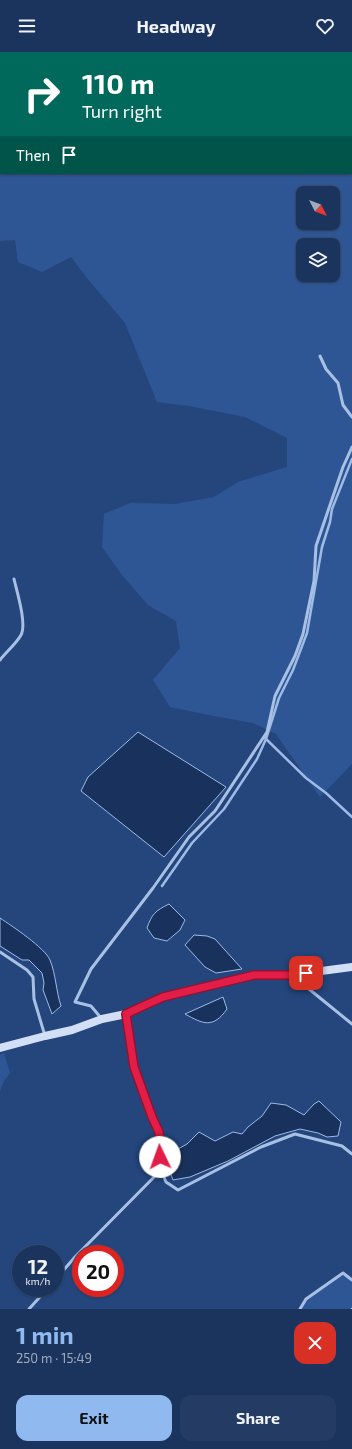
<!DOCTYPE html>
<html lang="en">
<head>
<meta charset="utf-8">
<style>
  :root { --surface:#1b345e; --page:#243c64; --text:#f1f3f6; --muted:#a0aabc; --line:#394f73; --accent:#90b9f0 }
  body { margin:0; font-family:"Exo 2",sans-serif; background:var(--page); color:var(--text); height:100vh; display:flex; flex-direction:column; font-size:15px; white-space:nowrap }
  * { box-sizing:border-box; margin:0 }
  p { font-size:13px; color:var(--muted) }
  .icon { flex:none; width:22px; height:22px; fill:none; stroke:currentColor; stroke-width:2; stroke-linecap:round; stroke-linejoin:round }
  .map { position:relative; height:1257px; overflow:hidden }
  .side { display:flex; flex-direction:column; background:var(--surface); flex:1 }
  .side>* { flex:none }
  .top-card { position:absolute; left:0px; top:0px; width:352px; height:122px; box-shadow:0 1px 3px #0004,0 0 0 1px var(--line); background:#00695c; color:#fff; overflow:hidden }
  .needle { width:26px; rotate:132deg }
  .tools { position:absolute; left:296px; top:134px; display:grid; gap:8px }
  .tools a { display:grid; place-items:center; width:44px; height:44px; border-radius:8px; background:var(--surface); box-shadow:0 1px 3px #0004,0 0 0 1px var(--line); font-size:20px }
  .speed { position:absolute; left:12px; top:1193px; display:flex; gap:8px; font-size:20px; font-weight:700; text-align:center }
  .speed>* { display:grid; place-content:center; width:52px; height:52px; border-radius:50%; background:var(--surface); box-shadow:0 1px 3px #0004,0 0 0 1px var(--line); line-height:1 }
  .speed small { font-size:10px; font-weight:400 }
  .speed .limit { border:6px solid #d22; background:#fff; color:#111 }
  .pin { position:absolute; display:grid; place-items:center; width:34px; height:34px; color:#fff; margin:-17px; border-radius:8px; box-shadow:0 2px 6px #0006 }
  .me { position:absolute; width:44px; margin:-22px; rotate:357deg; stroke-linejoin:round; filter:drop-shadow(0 0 3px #0008) }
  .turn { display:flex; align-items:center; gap:14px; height:84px; padding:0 16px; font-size:18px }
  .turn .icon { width:52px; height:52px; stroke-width:2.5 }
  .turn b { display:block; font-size:28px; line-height:34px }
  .then { display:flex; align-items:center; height:38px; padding:0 16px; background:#0003; gap:8px; font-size:15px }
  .round { display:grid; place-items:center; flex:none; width:42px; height:42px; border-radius:12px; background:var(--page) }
  .headline { display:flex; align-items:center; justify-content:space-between; height:68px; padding:0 16px }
  h1 { font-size:24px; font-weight:700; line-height:30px; color:var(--accent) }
  .cta { display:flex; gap:8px; margin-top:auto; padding:8px 16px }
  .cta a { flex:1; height:46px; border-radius:12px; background:var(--accent); color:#111; font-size:16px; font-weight:700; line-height:46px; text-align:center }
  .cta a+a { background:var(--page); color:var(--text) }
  header { display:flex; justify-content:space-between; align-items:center; height:52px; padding:0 16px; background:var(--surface); font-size:18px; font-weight:700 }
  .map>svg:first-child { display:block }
  .green { fill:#2f5694; fill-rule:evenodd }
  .water { fill:#19325d; stroke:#9dbbe6 }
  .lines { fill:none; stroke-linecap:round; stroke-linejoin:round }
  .stream { stroke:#9dbbe6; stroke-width:2.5 }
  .canal { stroke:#19325d; stroke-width:9 }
  .path { stroke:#a9c0e5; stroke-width:1.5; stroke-dasharray:2 3; stroke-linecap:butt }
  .lane { stroke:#a9c0e5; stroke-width:3 }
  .secondary { stroke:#d2dff5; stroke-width:8 }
  .route-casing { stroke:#92132f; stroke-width:10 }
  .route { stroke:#e11d48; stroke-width:7 }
</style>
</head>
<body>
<header><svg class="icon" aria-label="menu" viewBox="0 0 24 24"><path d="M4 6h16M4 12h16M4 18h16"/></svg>Headway<svg class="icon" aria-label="heart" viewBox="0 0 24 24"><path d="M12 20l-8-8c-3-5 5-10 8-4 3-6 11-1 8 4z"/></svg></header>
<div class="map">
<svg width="352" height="1257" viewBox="0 0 352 1257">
  <rect width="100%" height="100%" fill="#24467d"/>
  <path class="green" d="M314 0H352V712L320 745 276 682 253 671 209 663 170 655 153 628 180 596 176 569 148 553 122 523 102 495 104 462 130 451 175 452 214 445 238 430 287 415V386L245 365 189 354 157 350 125 271 87 226 71 205 42 220 18 210 15 188 0 189V57L1 121H351V1H312ZM303 141H333V171H303ZM303 193H333V223H303Z
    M4 1001 10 1021 4 1029 0 1039V1003Z
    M343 1221 352 1228V1257H300L306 1247Z"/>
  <path class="water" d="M0 0H171L1 1 0 27Z
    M138 680 226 735 164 805 81 739 88 725Z
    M169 852 185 868 180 878 167 889 154 886 147 876C152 862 155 859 169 852Z
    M0 866C12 874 45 896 50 908 56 923 56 939 61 954L52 962 43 938 44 931 42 921 29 908H22L0 894Z
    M194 883 207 884 215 887 242 917 216 921 205 915 185 893Z
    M223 945 227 957C213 977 203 972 185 962Z
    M319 1049 341 1070 338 1084 327 1085 318 1081 300 1077 275 1084 228 1109 190 1125 173 1128 165 1107 171 1101 187 1092 199 1080 215 1089 233 1080 242 1082 248 1075 262 1064 271 1051 286 1053 304 1063 314 1052Z"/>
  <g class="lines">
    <path class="stream" d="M321 0 322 1
      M351 10 352 11
      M265 686 306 726 326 741 352 765
      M162 834 192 791 224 757 257 707 266 687 279 646 293 618 307 581 322 495 330 470 332 457 352 407"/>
    <path class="canal" d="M301 1 304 0
      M0 57H1"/>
    <path class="path" d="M351 1257 352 1256"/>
    <path class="lane" d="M320 304 326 317 338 331 343 353 352 365
      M0 608C6 600 16 592 21 583 27 572 17 540 14 527
      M0 900 27 918 33 925 34 947 45 984
      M293 924 352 972
      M101 966 91 954 75 950 91 917 153 836 189 785 215 759 267 680 275 644 295 604 303 582 314 529 316 494 343 415 352 395
      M161 1118 166 1130 178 1138 261 1095 295 1082 342 1094 352 1102
      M55 1228 75 1205 161 1118 159 1080 152 1065 134 1015 126 963
      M29 1257 48 1236
      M300 1257 306 1247 343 1221 352 1228"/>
    <path class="secondary" d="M234 1 240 0
      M0 43H1
      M0 996 45 984 72 978 102 967 126 962 143 954 163 945 254 923H291L352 915"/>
  </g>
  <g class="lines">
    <defs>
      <path id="route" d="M160 1105 159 1080 152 1065 134 1015 126 962 143 954 163 945 254 923H291L306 921"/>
    </defs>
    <use href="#route" class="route-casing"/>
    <use href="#route" class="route"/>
  </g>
</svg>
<div class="tools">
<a><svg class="needle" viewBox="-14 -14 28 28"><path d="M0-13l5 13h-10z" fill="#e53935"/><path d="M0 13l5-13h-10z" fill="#a0aabc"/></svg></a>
<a><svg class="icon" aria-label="layers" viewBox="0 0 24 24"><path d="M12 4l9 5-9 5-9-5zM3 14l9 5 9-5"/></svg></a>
</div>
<div class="speed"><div>12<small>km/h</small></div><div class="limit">20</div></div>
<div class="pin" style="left:306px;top:921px;background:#d93025"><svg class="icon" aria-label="arrive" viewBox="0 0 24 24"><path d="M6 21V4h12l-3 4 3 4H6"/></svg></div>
<svg class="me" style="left:160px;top:1105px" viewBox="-20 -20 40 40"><circle r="19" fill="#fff"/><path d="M0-13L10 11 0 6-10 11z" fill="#e11d48"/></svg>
<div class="top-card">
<div class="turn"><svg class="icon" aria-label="right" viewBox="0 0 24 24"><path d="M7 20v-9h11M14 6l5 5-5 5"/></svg><div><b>110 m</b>Turn right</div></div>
<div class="then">Then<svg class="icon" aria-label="arrive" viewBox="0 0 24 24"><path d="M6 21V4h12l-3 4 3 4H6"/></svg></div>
</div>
</div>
<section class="side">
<div class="headline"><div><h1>1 min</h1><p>250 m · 15:49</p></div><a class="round" style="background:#d93025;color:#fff"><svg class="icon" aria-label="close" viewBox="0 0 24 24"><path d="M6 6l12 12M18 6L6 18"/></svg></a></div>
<div class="cta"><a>Exit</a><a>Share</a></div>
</section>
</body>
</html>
